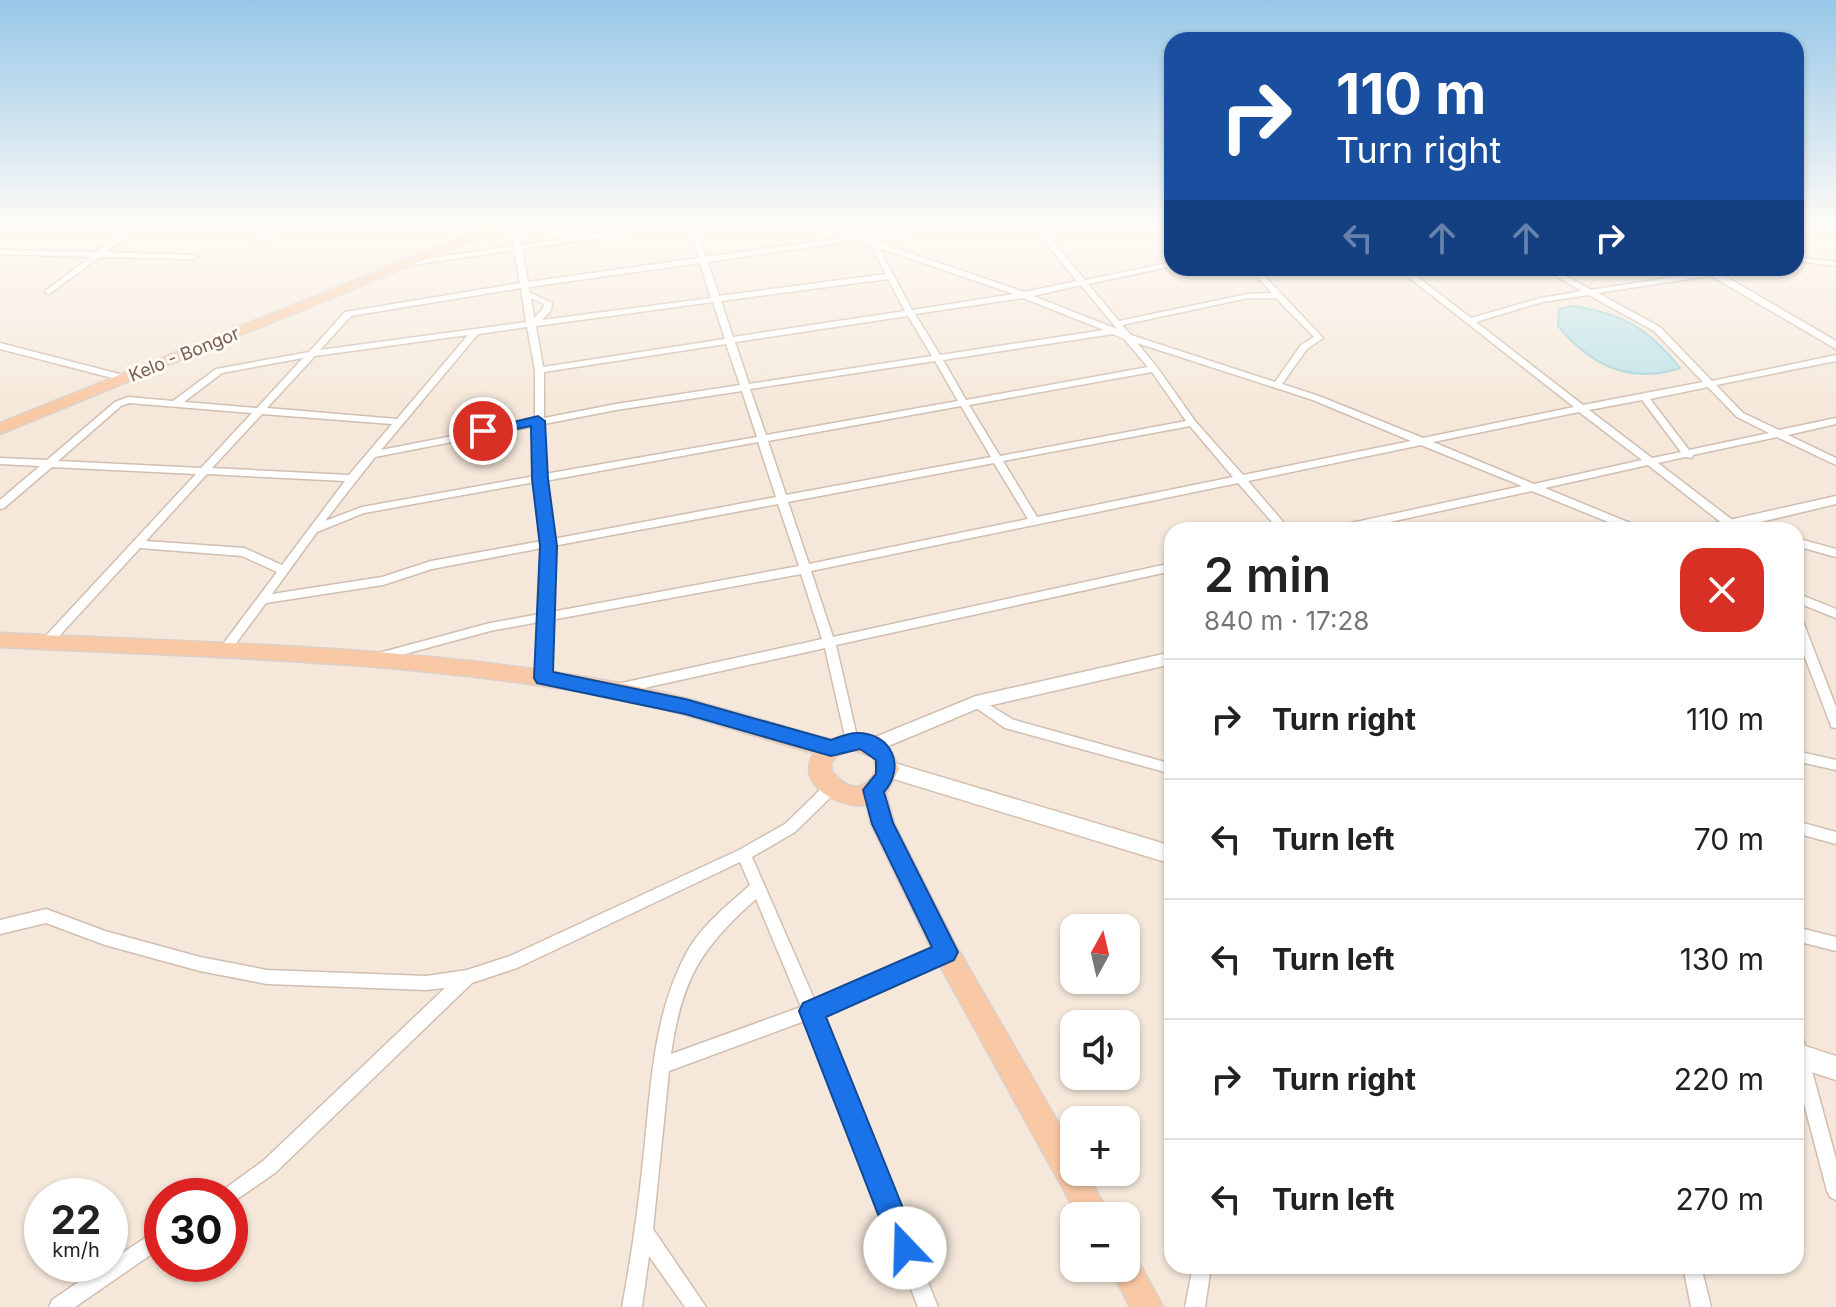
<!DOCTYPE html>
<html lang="en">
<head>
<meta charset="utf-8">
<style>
  :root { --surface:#fff; --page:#f2f2f2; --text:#222; --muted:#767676; --line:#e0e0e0 }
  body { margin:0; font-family:Inter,sans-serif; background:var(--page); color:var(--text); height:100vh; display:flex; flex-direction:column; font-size:30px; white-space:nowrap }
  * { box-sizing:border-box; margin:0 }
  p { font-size:26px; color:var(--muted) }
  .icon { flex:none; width:44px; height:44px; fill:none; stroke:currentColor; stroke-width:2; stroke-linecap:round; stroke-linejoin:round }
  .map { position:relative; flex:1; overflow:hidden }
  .side { position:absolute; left:1164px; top:522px; width:640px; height:752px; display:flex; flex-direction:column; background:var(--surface); border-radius:24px; box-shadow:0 2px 6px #0004 }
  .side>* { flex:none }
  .hud { position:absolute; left:1164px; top:32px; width:640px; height:244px; border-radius:24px; box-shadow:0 2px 6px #0004; background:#1a4fa0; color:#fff; overflow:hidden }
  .needle { width:52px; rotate:8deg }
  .tools { position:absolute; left:1060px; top:914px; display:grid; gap:16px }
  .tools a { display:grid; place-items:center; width:80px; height:80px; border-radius:16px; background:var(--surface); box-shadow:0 2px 6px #0004; font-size:40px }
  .speed { position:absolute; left:24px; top:1178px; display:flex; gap:16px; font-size:40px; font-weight:700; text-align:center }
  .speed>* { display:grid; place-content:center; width:104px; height:104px; border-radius:50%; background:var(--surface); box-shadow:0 2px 6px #0004; line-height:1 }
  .speed small { font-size:20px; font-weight:400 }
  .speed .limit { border:12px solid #d22; background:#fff; color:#111 }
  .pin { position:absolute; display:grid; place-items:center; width:68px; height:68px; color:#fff; margin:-34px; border:4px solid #fff; border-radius:50%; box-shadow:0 2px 8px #0007 }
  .me { position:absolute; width:88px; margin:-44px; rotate:339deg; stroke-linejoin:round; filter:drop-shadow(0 0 6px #0008) }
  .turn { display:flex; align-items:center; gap:28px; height:168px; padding:0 40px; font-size:36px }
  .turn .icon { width:104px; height:104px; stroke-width:2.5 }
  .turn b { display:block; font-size:56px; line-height:68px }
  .lanes { display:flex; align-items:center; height:76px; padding:0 40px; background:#0003; justify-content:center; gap:40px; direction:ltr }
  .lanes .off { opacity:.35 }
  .round { display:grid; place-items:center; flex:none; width:84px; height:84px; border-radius:24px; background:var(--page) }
  .headline { display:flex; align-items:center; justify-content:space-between; height:136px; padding:0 40px }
  h1 { font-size:48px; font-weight:600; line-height:60px }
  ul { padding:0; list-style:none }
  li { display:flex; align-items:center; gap:24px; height:120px; padding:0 40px; border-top:2px solid var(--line) }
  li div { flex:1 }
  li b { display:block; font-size:30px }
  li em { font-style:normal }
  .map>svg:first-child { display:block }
  .residential { fill:#f5e8da; fill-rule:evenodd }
  .water { fill:#bfe3e8; stroke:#a5d3da; stroke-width:2 }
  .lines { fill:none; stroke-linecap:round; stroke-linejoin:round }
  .minor-casing { stroke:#d1beb0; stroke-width:3 }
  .tertiary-casing { stroke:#d1beb0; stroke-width:3 }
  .secondary-casing { stroke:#d6c0b0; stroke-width:3 }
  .trunk-casing { stroke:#dad1cd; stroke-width:3 }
  .minor { fill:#fff; fill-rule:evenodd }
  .tertiary { fill:#fff; fill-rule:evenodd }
  .secondary { fill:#fff; fill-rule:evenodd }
  .trunk { fill:#f9c8a4; fill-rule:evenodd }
  .route { fill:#1a73e8; stroke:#114b97; stroke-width:2 }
  .labels { text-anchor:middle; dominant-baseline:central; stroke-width:6; stroke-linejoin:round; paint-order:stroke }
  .far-street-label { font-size:18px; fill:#7a5c4d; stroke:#fffaf3 }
</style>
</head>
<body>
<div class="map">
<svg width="1836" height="1307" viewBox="0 0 1836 1307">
  <rect width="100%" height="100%" fill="#fdf6ec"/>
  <path class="residential" d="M0 226H1172V268H1796V226H1836V1307H0ZM1172 530H1796V1266H1172ZM1074 928H1126V980H1074ZM1074 1024H1126V1076H1074ZM1074 1120H1126V1172H1074ZM42 1196H110V1264H42ZM162 1196H230V1264H162ZM1074 1216H1126V1268H1074Z"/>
  <path class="water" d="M1573 306C1624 314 1649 329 1680 368 1629 385 1590 365 1558 326L1559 309Z"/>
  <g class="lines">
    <defs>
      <path id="minor" d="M131 226H140L106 252 193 255 197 257 193 259 100 257 49 294 45 292 46 290 91 257 0 254V250L97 252Z
        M275 226H283L269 240H263V236Z
        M510 226H518L521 245 650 226H670L666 228 522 249 528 282 699 258 688 226H696L706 257 849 237 820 226H832L867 238 860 226H868L872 234 926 226H947L943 228 874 238 876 241 1024 292 1077 281 1032 226H1040L1085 280 1172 262V266L1088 284 1119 321 1248 294 1272 293 1249 268H1257L1323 338 1307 349 1282 384 1319 396 1423 438 1574 407 1397 268H1406L1471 318 1541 298 1582 291 1542 268H1552L1591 290 1712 271H1715V275L1598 293 1660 327 1712 381 1836 355V361L1716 385 1743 413 1779 430 1836 418V424L1788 435 1836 458V465L1777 437 1693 455 1692 458 1685 457 1658 463 1735 522 1754 528 1755 530H1737L1727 527 1648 465 1545 488 1642 528 1643 530H1628L1532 491 1353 530H1332L1337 526 1522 486 1421 445 1248 481 1290 530H1279L1238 483 811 571 833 637 1172 563V571L836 645 858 741 857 745 852 746 847 745 846 741 825 648 617 694 613 692 611 689 613 686 617 684 822 639 801 574 551 620 549 678 547 681H539L537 678 539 622 490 631 379 661 373 657 379 653 490 623 540 614 542 548 432 569 383 585 266 603 228 654H220L218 651 220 648 277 572 242 556 140 548 50 646H42L40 643 42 640 196 474 52 467 4 508 0 509V500L40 466 0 464V458L47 460 115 402 128 397 173 401 216 369 309 352 345 312 520 283 514 250 405 266 401 264 405 262 514 246ZM859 240 870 244 886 274 719 296 708 262ZM879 248 1014 294 912 310ZM700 263 711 298 542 320 551 310 552 303 529 292V287ZM888 279 905 311 733 337 721 301ZM1081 285 1117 329 1033 296ZM521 288 526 322 320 350 351 316ZM1589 295 1654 331 1703 382 1583 405 1476 322 1542 302ZM531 298 544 304 543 309 534 318ZM1023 298 1104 330 940 355 915 314ZM1248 298H1276L1314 337 1301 345 1275 382 1131 335 1122 325ZM713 302 725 339 543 367 536 326ZM908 316 932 356 749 384 735 342ZM527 327 535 370V420L381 450 478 334ZM1113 334 1124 339 1148 367 966 400 943 360ZM468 335 397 419 267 408 315 356ZM1137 343 1313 400 1411 441 1243 475 1195 421 1157 367ZM726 344 740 385 616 404 544 418V372ZM303 358 257 408 184 402 222 373ZM935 361 958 401 766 435 750 389ZM1152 372 1186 421 1000 456 969 405ZM1708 387 1737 417 1769 433 1689 450 1650 399ZM742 391 757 437 545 474 544 424 616 410ZM1642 400 1681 452 1652 458 1589 410ZM129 403 252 413 201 468 58 461 121 406ZM961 406 991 457 786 495 768 441ZM1579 412 1642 460 1534 484 1433 442ZM262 414 392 424 349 475 212 468ZM535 426V476L362 507 325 521 375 457ZM1190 426 1233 477 1037 517 1003 461ZM758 442 776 497 553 539 545 481ZM994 463 1028 519 809 564 788 502ZM207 474 345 481 282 565 244 548 146 541ZM535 482 542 541 431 561 382 577 272 594 317 532 364 513ZM778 504 799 566 551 612 553 546Z
        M1796 226 1836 229V233L1796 230Z
        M1796 257 1836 262V266L1796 261Z
        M0 343 127 376 129 378 124 381 0 349Z
        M1796 538 1836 549V557L1796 546Z
        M1796 593 1836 609V618L1796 602Z
        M1796 615 1802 619 1836 707V728L1831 727 1830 723 1796 634Z
        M976 697 1014 720 1172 764V774L1005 728 972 705 970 702 972 699Z
        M1796 751 1836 760V770L1796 761Z
        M830 783 835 785 837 789 835 793 795 832 752 857 815 1001 946 945 951 947 954 952 951 957 820 1015 938 1307H918L807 1020 669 1071 653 1229 706 1307H685L649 1256 642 1307H622C631 1259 638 1210 643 1161 651 1090 652 1016 687 952 702 925 728 905 750 885L740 862 517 968 472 983 275 1173 230 1204V1196H220L223 1190 263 1161 445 988 426 990 267 984 200 971 105 945 46 923 0 934V920L46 909 105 931 200 957 267 970 426 976 467 970 510 956 739 850 785 824 825 785ZM756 899 801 1007 671 1054C682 979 700 949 756 899Z
        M1796 821 1836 832V844L1796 833Z
        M1796 927 1836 937V951L1796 941Z
        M1796 1034 1802 1036 1804 1042 1836 1159V1200L1830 1197 1827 1191 1796 1073Z
        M162 1227V1247L75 1307H49L52 1300 105 1264H110V1261Z
        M1193 1266H1211L1205 1307H1185Z
        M1683 1266H1701L1711 1307H1691Z"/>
      <path id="tertiary" d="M1698 268H1711L1836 341V349Z
        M1836 496V504L1727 530H1700L1707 525Z
        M1172 652V664L979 708 874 752 868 750 865 745 868 740 976 696Z"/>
      <path id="secondary" d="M888 761 1172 846V864L881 775 878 769 881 763Z
        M1796 1043 1836 1056V1080L1796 1067Z"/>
      <path id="trunk" d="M490 226H507L0 434V423Z
        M0 633C203 643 408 645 609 681 685 695 758 720 832 740 866 727 887 734 899 769L886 794 894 823 955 944 1074 1150V1172H1086L1110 1216H1078L937 960 871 824 867 805C839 809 794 784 814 753 746 735 680 710 610 697 409 660 204 657 0 647ZM853 750 873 757 877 769C865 792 850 792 832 772L831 764 836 756Z
        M1126 1253 1136 1257 1163 1307H1130L1110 1268H1126Z"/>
    </defs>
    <use href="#minor" class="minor-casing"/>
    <use href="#tertiary" class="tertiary-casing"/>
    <use href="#secondary" class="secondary-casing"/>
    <use href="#trunk" class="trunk-casing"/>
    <use href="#minor" class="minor"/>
    <use href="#tertiary" class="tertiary"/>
    <use href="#secondary" class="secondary"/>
    <use href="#trunk" class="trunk"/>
  </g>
  <linearGradient id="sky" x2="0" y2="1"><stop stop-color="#97c7e8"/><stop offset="0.55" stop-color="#fefbf6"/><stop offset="1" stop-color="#fefbf6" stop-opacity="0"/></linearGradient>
  <rect width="1836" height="409" fill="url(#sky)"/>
  <path class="route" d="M538 416 545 421 548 479 557 546 553 672 685 699 831 740C839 737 848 733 857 733 892 733 906 767 884 792L893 823 958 952 954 960 826 1017 919 1248 914 1258 905 1262 895 1258 799 1011 803 1003 932 947 872 824 863 790 876 774V760L860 749 831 756 685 714 537 683 534 678 540 546 532 479 531 426 483 436 476 431Z"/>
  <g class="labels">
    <g class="far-street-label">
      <text transform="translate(184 354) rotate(-22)">Kelo - Bongor</text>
    </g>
  </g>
</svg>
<div class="tools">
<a><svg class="needle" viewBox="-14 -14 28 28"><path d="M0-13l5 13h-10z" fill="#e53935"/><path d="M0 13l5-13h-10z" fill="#767676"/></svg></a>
<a><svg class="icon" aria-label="sound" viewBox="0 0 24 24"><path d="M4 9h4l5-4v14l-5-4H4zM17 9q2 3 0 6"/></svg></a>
<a>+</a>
<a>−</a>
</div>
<div class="speed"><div>22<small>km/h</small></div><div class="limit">30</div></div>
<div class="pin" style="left:483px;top:431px;background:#d93025"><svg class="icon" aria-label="arrive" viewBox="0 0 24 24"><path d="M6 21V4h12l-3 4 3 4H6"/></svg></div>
<svg class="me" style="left:905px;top:1248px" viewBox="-20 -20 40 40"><circle r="19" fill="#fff"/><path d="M0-13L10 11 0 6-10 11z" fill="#1a73e8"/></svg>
<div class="hud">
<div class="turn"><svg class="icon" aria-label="right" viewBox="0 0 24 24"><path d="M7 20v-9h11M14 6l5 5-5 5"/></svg><div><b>110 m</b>Turn right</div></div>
<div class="lanes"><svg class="icon off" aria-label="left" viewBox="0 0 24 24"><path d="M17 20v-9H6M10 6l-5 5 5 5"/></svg><svg class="icon off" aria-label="ahead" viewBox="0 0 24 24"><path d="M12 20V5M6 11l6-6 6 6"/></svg><svg class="icon off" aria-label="ahead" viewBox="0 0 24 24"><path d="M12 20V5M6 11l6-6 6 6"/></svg><svg class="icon" aria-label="right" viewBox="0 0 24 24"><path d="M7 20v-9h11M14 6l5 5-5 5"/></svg></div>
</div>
<section class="side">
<div class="headline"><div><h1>2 min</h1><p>840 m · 17:28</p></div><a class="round" style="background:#d93025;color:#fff"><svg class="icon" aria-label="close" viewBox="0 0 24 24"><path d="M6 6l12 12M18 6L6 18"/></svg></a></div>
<ul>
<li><svg class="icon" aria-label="right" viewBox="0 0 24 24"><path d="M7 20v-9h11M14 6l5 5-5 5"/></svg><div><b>Turn right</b></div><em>110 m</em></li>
<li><svg class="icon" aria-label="left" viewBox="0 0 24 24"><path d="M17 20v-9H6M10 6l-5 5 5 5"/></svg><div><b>Turn left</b></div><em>70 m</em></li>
<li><svg class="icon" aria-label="left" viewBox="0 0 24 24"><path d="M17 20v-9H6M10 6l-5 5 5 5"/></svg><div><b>Turn left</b></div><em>130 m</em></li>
<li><svg class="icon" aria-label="right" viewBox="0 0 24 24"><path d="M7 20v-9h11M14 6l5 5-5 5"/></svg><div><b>Turn right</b></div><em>220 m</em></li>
<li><svg class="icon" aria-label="left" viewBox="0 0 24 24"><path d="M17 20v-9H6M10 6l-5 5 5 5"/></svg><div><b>Turn left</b></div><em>270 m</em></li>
</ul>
</section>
</div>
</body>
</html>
